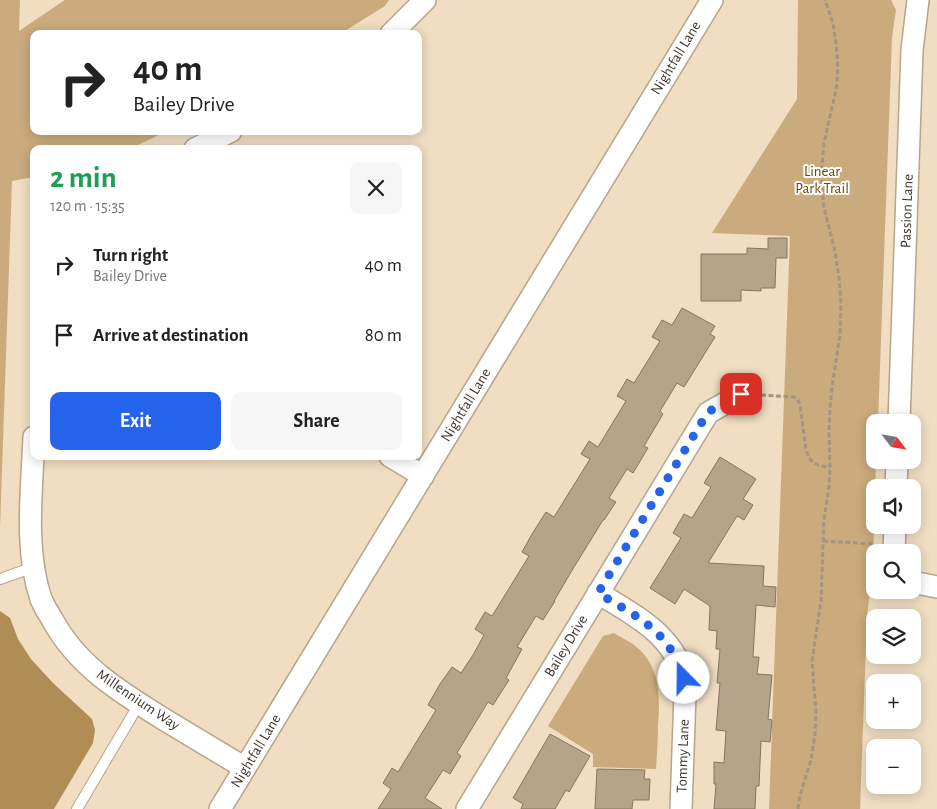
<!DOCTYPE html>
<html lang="en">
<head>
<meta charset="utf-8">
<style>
  :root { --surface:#fff; --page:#f6f6f6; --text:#222; --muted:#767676; --accent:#2563eb }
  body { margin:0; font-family:"Alegreya Sans",sans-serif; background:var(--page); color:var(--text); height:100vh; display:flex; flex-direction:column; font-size:19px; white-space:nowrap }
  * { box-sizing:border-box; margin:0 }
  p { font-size:16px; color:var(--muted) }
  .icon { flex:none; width:28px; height:28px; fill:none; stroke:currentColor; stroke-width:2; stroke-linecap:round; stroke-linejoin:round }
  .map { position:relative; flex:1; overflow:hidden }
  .sheet { position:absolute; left:30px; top:145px; width:392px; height:315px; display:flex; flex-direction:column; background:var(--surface); border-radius:10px; box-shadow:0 2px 12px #0003 }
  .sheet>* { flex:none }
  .hud { position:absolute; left:30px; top:30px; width:392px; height:105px; border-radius:10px; box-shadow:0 2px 12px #0003; background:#fff; color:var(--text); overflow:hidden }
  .needle { width:32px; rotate:121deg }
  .fabs { position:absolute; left:866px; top:414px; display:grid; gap:10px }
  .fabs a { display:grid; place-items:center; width:55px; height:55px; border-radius:10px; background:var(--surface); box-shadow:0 2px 12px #0003; font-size:25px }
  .pin { position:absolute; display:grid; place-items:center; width:42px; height:42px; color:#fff; margin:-21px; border-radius:10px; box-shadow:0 2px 8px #0006 }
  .me { position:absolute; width:55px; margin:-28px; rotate:338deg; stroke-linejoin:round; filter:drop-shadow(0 0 4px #0008) }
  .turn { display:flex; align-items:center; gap:18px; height:105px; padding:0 20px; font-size:22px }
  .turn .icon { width:65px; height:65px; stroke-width:2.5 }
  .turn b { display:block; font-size:35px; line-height:42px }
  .round { display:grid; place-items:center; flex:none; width:52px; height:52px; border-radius:10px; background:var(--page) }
  .overview { display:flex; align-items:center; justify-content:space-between; height:85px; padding:0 20px }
  h1 { font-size:30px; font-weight:700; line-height:38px; color:#1e9e55 }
  .action { display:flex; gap:10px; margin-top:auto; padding:10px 20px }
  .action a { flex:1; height:58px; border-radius:10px; background:var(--accent); color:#fff; font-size:20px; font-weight:700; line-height:58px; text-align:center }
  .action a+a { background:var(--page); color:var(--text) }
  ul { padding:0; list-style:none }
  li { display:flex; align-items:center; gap:15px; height:70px; padding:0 20px }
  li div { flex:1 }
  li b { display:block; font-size:19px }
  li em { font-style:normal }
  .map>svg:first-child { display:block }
  .green { fill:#caab7e }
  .water { fill:#b18d56 }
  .building { fill:#b6a48a; stroke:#86755c }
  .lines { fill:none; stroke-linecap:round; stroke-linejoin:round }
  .lane-casing { stroke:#b7a58b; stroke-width:12 }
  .street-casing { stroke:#b7a58b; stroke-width:24 }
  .path { stroke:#a39581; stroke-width:3; stroke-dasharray:5 2.5; stroke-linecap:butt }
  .lane { stroke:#fff; stroke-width:10 }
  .street { stroke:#fff; stroke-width:21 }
  .route { stroke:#2563eb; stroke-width:9; stroke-dasharray:0 16.2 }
  .labels { text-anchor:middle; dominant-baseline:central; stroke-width:4; stroke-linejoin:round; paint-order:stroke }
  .street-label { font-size:15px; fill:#3c342a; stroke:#fff }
  .park-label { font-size:15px; fill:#6c4900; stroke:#fff }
</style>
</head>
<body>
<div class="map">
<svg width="937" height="809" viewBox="0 0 937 809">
  <rect width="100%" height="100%" fill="#f0ddc2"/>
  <path class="green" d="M0 0H20L19 31 65 0H389L385 6 340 34H34V131H167L130 149H34V177L12 181 0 528Z
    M798 0H891L896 10 892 37 891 65 878 422H875V460H876L873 559 867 618 860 809H769L790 236 712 233 797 99Z
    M614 633C622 638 633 643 640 650 661 671 660 699 658 726 658 741 657 755 656 769L593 767V754L548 726 603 636Z"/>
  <path class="water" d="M0 611 10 618 18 639 31 659 53 683 92 719 95 730 93 743 54 809H0Z"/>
  <path class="building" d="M768 238H787V258H776L775 288H761V291L741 290V301H701V254H747V248L768 249Z
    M682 308 715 326 710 334 715 337 684 387 677 383 660 411 663 414 644 446 648 448 633 473 627 469 609 498 616 502 604 520H603L571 572 554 601H555L543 620 536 616 517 647 522 649 506 678 509 680 493 705 488 702 457 753 461 756 450 774 443 770 425 798 442 809H378L391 789 383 783 392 768 398 772 436 710 428 705 440 684 452 667 461 673 473 655 484 635 475 629 485 612 492 616 529 556 522 552 532 534 546 512 554 517 590 459 581 454 589 441 598 447 626 401 617 396 627 379 634 383 660 341 652 337 662 320 672 325Z
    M720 457 756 479 743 499 753 505 744 520 737 516 708 563 764 566 763 586 776 587 775 607 756 605 753 657H759L757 674 772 675 768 719 772 720 770 742 761 741 759 786H756L755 809H714L716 784H714V762L724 763 726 731 716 730 720 683H717L720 649H716L717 631 709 630 710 606 684 589 675 604 650 588 681 538 673 533 684 514 692 518 711 487 704 483Z
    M550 734 590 756 569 792 566 790 555 809H521L523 804 513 798Z
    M597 769 645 770 644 779H650L649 800H633L632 809H595Z"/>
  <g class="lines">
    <defs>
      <path id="lane" d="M0 579 34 567
        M77 809 139 704"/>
      <path id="street" d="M391 34 425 0
        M195 149 231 131
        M899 422 912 50 918 0
        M34 437C32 489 24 549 41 599 44 606 48 613 52 619 78 668 125 695 170 723 195 738 220 753 245 768
        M390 456 423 476
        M896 488 897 460
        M894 552 895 525
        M912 581 917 583 937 587
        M598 593C633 614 675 635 684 679 685 684 685 689 685 694L681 809
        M220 809 712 0
        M467 809 708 413 741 394"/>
    </defs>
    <use href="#lane" class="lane-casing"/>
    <use href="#street" class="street-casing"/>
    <path class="path" d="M761 395 794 397 798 400 800 405 806 450C811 464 816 466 830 467
      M823 541 875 544
      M798 809 800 795 811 760 815 735 816 712 812 661 821 601 824 520 829 487 830 467 829 433 830 408 832 387 840 335 841 304 839 277 835 251 824 208 822 188V167L824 143 836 90 838 68 836 43 833 23 825 0"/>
    <use href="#lane" class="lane"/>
    <use href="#street" class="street"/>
  </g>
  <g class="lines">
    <path class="route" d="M684 678C669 631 638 617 598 593L708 412 741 394"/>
  </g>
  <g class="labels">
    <g class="street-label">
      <text transform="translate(676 58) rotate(-59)">Nightfall Lane</text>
      <text transform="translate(907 211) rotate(-88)">Passion Lane</text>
      <text transform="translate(466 405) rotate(-59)">Nightfall Lane</text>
      <text transform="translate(566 646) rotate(-59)">Bailey Drive</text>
      <text transform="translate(138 700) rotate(34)">Millennium Way</text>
      <text transform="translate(256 751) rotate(-59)">Nightfall Lane</text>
      <text transform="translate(683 756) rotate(-88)">Tommy Lane</text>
    </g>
    <g class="park-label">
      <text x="822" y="171">Linear<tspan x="822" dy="17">Park Trail</tspan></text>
    </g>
  </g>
</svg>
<div class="fabs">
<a><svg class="needle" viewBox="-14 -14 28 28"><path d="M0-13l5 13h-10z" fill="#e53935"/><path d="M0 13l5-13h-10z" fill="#767676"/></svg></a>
<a><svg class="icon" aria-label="sound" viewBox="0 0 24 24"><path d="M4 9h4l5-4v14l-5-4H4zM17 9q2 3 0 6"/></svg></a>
<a><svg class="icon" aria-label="search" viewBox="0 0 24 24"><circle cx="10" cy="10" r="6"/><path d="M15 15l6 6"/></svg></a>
<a><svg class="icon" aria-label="layers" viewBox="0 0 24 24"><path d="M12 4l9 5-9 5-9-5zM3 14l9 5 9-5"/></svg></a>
<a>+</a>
<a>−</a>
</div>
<div class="pin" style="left:741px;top:394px;background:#d93025"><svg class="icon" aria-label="arrive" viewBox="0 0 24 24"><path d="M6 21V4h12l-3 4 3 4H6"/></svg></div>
<svg class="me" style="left:684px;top:678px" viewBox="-20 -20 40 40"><circle r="19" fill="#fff"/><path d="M0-13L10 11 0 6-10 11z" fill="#2563eb"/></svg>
<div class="hud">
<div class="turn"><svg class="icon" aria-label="right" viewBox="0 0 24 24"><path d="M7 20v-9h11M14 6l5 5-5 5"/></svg><div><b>40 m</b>Bailey Drive</div></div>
</div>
<section class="sheet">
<div class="overview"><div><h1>2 min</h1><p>120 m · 15:35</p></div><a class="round"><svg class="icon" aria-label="close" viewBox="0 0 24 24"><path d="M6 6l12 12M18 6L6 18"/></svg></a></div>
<ul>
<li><svg class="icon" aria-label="right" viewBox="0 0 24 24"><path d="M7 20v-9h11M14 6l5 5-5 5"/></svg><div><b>Turn right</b><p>Bailey Drive</p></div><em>40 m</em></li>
<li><svg class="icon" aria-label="arrive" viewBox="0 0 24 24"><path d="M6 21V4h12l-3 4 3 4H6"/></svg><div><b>Arrive at destination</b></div><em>80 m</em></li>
</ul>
<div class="action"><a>Exit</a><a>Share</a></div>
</section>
</div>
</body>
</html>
